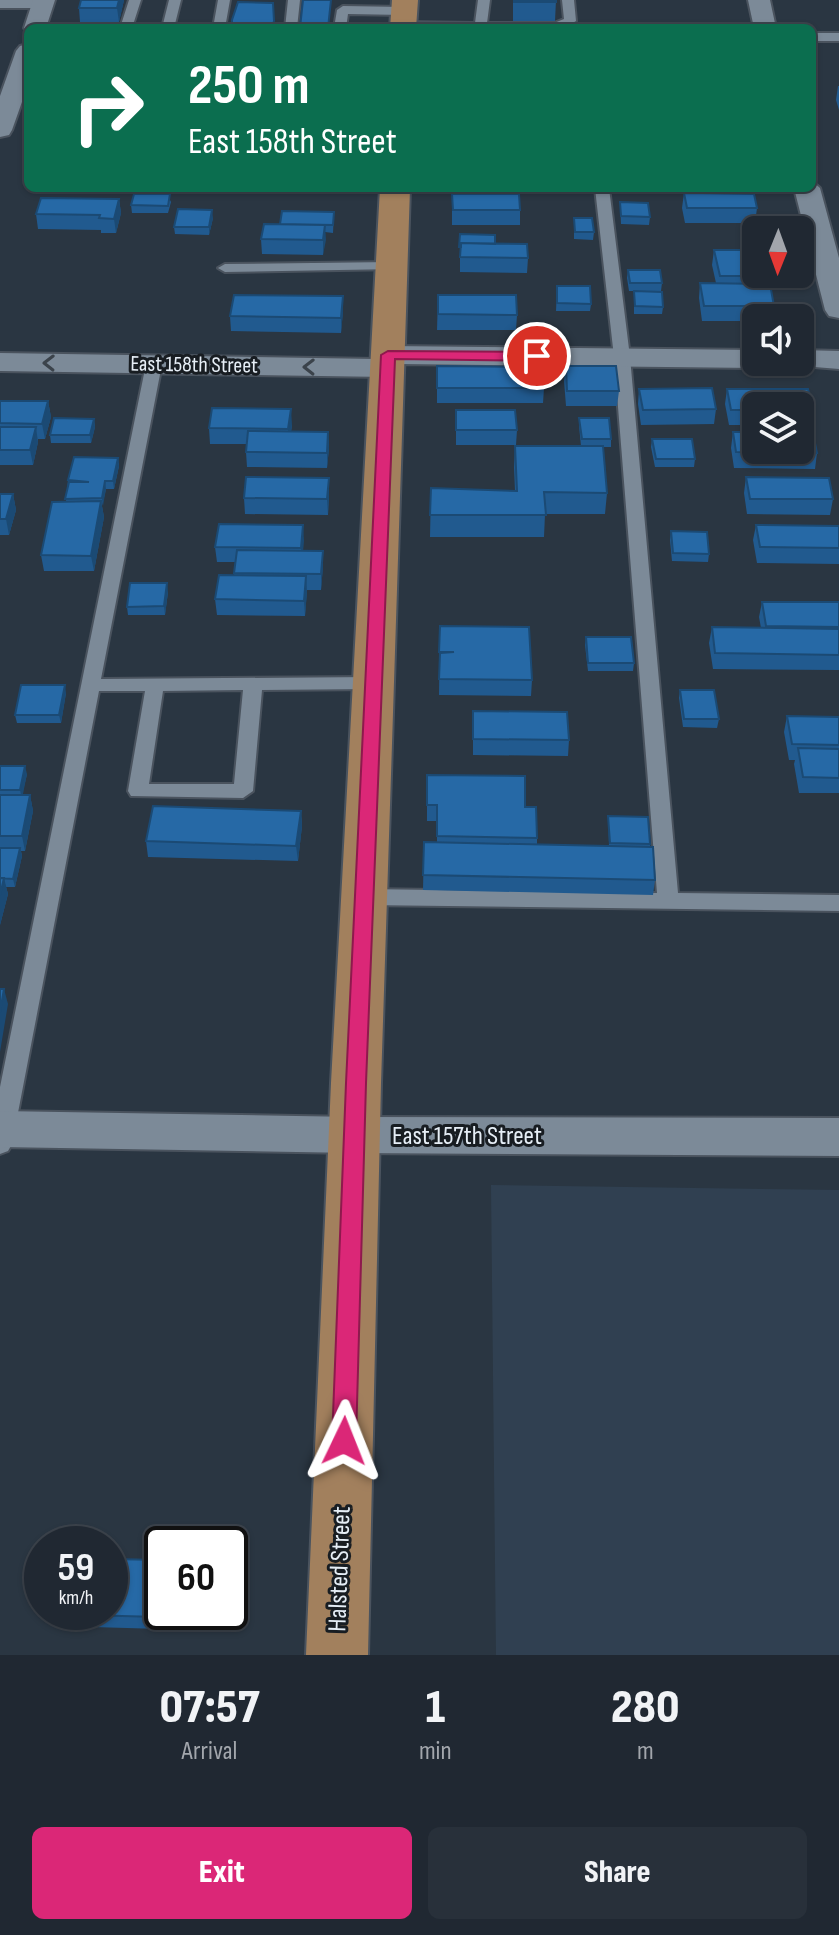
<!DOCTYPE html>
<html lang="en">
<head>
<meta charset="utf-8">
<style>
  :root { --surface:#202832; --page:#28303a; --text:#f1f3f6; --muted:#a2a6ac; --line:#3d444d; --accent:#db2777 }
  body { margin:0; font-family:"Sofia Sans Condensed",sans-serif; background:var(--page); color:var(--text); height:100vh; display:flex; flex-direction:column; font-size:30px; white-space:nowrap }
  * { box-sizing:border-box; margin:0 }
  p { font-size:26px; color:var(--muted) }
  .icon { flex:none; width:44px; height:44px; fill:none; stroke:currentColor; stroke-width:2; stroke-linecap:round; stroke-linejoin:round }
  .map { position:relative; height:1655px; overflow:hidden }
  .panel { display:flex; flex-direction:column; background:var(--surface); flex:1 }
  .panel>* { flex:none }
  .top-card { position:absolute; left:24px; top:24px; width:792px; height:168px; border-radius:12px; box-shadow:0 2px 6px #0004,0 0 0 2px var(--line); background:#0b6e4f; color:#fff; overflow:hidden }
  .needle { width:52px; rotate:181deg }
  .tools { position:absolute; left:742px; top:216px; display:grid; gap:16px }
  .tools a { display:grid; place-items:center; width:72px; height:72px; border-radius:12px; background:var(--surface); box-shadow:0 2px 6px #0004,0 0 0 2px var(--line); font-size:40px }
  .speed { position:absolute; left:24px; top:1526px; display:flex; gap:16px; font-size:40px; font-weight:700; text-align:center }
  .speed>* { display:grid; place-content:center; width:104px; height:104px; border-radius:50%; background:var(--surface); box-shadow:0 2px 6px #0004,0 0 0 2px var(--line); line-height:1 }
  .speed small { font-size:20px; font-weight:400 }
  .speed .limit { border:4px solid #111; border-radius:12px; background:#fff; color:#111 }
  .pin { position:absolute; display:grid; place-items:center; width:68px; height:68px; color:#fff; margin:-34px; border:4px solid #fff; border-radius:50%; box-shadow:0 2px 8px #0007 }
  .me { position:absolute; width:88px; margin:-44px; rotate:2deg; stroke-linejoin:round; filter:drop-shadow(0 0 6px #0008) }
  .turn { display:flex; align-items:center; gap:28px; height:168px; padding:0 32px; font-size:36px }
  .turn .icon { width:104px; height:104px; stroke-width:2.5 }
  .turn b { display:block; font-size:56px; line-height:68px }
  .eta { display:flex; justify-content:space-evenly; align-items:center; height:136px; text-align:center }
  .eta b { font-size:48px; font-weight:800; line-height:56px }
  .primary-button { display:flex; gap:16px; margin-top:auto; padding:16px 32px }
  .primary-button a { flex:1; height:92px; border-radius:12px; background:var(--accent); color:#fff; font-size:32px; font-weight:800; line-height:92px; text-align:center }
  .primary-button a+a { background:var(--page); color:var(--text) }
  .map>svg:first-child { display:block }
  .built { fill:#304051 }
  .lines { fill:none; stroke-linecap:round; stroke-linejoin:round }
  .lane-casing { stroke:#4a535e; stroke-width:4 }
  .street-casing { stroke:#4a535e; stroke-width:4 }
  .primary-casing { stroke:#4a535e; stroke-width:4 }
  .lane { fill:#7c8a98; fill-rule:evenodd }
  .street { fill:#7c8a98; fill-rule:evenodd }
  .primary { fill:#a2805d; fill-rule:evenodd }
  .wall { fill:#215a8f }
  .shaded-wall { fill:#1b4a74 }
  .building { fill:#2669a6; stroke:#1b4a74; stroke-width:2 }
  .oneway { stroke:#3b434b }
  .route { fill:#db2777; stroke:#8e194d; stroke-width:2 }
  .labels { text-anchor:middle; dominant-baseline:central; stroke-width:6; stroke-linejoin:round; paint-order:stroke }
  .far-street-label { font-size:22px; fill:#e6eef6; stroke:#181d22 }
  .street-label { font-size:26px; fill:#e6eef6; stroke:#181d22 }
</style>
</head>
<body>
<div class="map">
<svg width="839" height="1655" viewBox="0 0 839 1655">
  <rect width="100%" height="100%" fill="#2a3642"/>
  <path class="built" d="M491 1185 839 1190V1655H496Z"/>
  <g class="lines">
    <defs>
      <path id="lane" d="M0 0H43L49 4 43 8H0Z
        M129 0H141L132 28H120Z
        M169 0H181L174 28H162Z
        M218 0H230L225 28H213Z
        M288 0H300L297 28H285Z
        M478 0H490L487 23H554L564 19 562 0H574L576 21 564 28 397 26 403 22 475 23Z
        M343 6 404 7 410 11 404 15 348 14 346 28H334L337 10Z
        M812 33H839V41H812Z
        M595 188H609L630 357 678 893 839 895V911L364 905 357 903 354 897 357 891 364 889 657 893 614 357Z
        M392 262 397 263V269L225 272 218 268 225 264Z
        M154 359 162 364 101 679 373 677 382 683 373 689 262 690 253 791 243 798 131 796 128 791 145 691H99L12 1144 8 1151 0 1154V1087L146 364ZM243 690 234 784H149L163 691Z"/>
      <path id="street" d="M33 0H55L46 28H28V33L24 28Z
        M748 0H770L776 28H754Z
        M28 44V85L12 130 9 135 0 137V96L16 51 20 46Z
        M812 181 820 188 839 258V318L829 316 825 310 794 188H812Z
        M388 346 756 350V362H768L756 368 399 364 402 368 397 374 387 377 0 371V353L376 359 373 355 378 349Z
        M800 350 839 351V369L790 365 788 362H800Z
        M0 1111 354 1117 839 1118V1156L354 1153 0 1147Z"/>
      <path id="primary" d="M392 0H418L416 28H390Z
        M380 188H410L381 1083 368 1655H306L331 1083Z"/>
    </defs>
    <use href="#lane" class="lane-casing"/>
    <use href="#street" class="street-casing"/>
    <use href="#primary" class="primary-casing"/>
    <use href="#lane" class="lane"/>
    <use href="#street" class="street"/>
    <use href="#primary" class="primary"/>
  </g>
  <path class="wall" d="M124 0 119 22H80L79 8Z
    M513 0H556L555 21H513Z
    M838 86H839V110L836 100Z
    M168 188 167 194 171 202 168 213H132L131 205 137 194V191Z
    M454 188H524L523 193H455Z
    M684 193 757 208 755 223H685L682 208Z
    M452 194 520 210V225H452Z
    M119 199 121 213 116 233H101V230L38 229 36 214Z
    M620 202 650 217 649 225 621 224Z
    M334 212 333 233 325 232 323 255 262 254 261 239 280 224Z
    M213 218 209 235 175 234 174 227Z
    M574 218 594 232 593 240 574 239Z
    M460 234 528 258 527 273 460 272Z
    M714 250 772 276 770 288 774 306 772 318H756V321H702L699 298 700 283H716L712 265Z
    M628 270 662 283 661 291H629L627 278Z
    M557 286 591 304 590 311H556Z
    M634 291 663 307 662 314H634Z
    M438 295 517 315 516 330H437Z
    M343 296V311L341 333 231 331 230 316Z
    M437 366 544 388 543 403H437Z
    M566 366 619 391 617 406H566L564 381Z
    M639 389 716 409 714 424 641 425 638 404Z
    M727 389H808L813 410 811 425H800V406H756V425H729L725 404Z
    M0 401H48L51 417 45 439H38V442L33 465H0Z
    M456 410 517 430 516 445H456Z
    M579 418 611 439V447H603L607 493 605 514H545L544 537H430L431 488 515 491 514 467 515 446H581L579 426Z
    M94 419 95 427 91 443H51L50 435Z
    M292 425 291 432H328L329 448 327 468 247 467 246 452 247 444H210L209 428Z
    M733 432 817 453 815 469 734 468 731 448Z
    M652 439 695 459 694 467H655L651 447Z
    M118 458 119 466 114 489H106L102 506 104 517 94 571H44L41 555 66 501 68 480Z
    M746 477 833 499 830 515 747 514 744 493Z
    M329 478V494L328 515 245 514 244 498Z
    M0 494H13L16 510 9 535H0Z
    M303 525V550L323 551V566L321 590H307L305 616 217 615 215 599 234 576 235 562H217L215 547Z
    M756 525 839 526V564L757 563 753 540Z
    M671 531 709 554 708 562 672 561 670 540Z
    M168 592 165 615H128L127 607Z
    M762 602H839V670L713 669 709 643 712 627 761 628 759 617Z
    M440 626 532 680 531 696 439 695Z
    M586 637 634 663 633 671H588L585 645Z
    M680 690 719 719 717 728 683 727 679 698Z
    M66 693 61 723H17L15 715Z
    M473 711 569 740 568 756 473 755Z
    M787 716 839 717V793H799L794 764 795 760H789L784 732Z
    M0 766 27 774 22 795H30L33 811 25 851H21L22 856 15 887H6L8 894 0 925Z
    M427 775 537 838V844L609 846 608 816 650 844 655 880 653 895 423 890 424 842H437V821H427Z
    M301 811 302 826 298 861 148 857 146 841Z
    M236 1575 231 1631 57 1626 52 1614Z"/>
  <path class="shaded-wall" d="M119 0H124L119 22 117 8Z
    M119 199 121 213 116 233 114 219Z
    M212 210 213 218 209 235V227Z
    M325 225 326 240 323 255V240Z
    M343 296V311L341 333V318Z
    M48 401 51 417 45 439 42 424Z
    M291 409 292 425 289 444 288 429Z
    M94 419 95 427 91 443 90 435Z
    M36 427 38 442 33 465 30 450Z
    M328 432 329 448 327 468V453Z
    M118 458 119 466 114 489 113 481Z
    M329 478V494L328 515 327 499Z
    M105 481 106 489 103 506 102 498Z
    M13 494 16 510 9 535 6 519Z
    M101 501 104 517 94 571 91 556Z
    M303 525 304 541 302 563 301 548Z
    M323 551V566L321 590V574Z
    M306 576 307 592 305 616 304 601Z
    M167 583 168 592 165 615 164 606Z
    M65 685 66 693 61 723 59 715Z
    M25 766 27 774 22 799 20 790Z
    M30 795 33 811 25 851 22 836Z
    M301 811 302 826 298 861 296 846Z
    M20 848 22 856 15 887 13 879Z
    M4 878 8 894 0 925V895Z
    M4 989 8 1004 0 1052V1012Z
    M234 1562 236 1575 231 1631 228 1619Z"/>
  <path class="building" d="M81 0H119L117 8H79Z
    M303 0H331L328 28H300Z
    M514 0H556V2H514Z
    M238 2 273 3 274 21 272 28H232V20Z
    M137 188H166L165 192 137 191Z
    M684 193 754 194 757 208H687Z
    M134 194H170L168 206 131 205Z
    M452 194H519L520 210H453Z
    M41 198 119 199 114 219 99 218 100 215 36 214Z
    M620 202 648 203 650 217 621 216Z
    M178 209 212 210 209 227H174Z
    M282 211 334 212 333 225 280 224Z
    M574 218H592L594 232H575Z
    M264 224 325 225 323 240 261 239Z
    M460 234 495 235V244L461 243V247H459Z
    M461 243 527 244 528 258 460 257Z
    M714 250H756V274H772V276H720Z
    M628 270H660L662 283H630Z
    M700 283 770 284 774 306H704Z
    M557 286H590L591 304 557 303Z
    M634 291 662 292 663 307 635 306Z
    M234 295 343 296 341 318 230 316Z
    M438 295H516L517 315 438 314Z
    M437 366 542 367 544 388H437Z
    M566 366H616L619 391H567Z
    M712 388 716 409 643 410 639 389Z
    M727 389H808L813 410H800V406H756V410H731Z
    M0 401H48L42 424 0 423Z
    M212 408 291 409 288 429 209 428Z
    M456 410H515L517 430H456Z
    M54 418 94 419 90 435H50Z
    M579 418H609L611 439H582Z
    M0 427H36L30 450H0Z
    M248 431 328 432 327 453 246 452Z
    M733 432H756V450H800V433H813L817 453 736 452Z
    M652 439H692L695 459H656Z
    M515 446H603L607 493 544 492 546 515H430L431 488 517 491Z
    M74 457 118 458 113 481H105L102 498 65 499 69 482H89L68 480Z
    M246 477 329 478 327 499 244 498Z
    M746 477 829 478 833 499H750Z
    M0 494H13L6 519H0Z
    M101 501 91 556 41 555 52 502Z
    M219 524 303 525 301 548 215 547Z
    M756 525 839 526V548L760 547Z
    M671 531 707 532 709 554 673 553Z
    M237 550 323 551 321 574 234 573Z
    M219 575 306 576 304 601 215 599Z
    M130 583H167L164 606 127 607Z
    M762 602H839V627L766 626Z
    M440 626 529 627 532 680 439 679 440 653 454 652H439Z
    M712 627 839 629V655L715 653Z
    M586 637H631L634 663H588Z
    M21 685H65L59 715H15Z
    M680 690H714L719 719H684Z
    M473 711 567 712 569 740 473 739Z
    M787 716 839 717V745L792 744Z
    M798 748 839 749V778L803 777Z
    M0 766H25L20 790H0Z
    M427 775 525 776V807H536L537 838 437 836V805H427Z
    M0 795H30L22 836H0Z
    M153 806 301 811 296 846 146 841Z
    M608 816 648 817 650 844 610 843Z
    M424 842 653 847 655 880 423 875Z
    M0 848H20L13 879 0 878Z
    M0 878H4L0 895Z
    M0 989H4L0 1012Z
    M110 1559 162 1560V1612H229L228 1619 52 1614 53 1612H110Z
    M230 1562H234L230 1602Z"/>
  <defs><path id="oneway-chevron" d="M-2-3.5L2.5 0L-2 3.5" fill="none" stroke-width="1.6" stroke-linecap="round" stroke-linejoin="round" transform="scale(2)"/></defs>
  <g class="oneway">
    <use href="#oneway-chevron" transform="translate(49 363) rotate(-179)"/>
    <use href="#oneway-chevron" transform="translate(309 367) rotate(-179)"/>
  </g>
  <path class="route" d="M388 351 537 352 544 356 537 361 395 359 366 1083 356 1441 352 1449 344 1452 336 1449 332 1441 346 1083 381 355Z"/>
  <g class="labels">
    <g class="far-street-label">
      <text transform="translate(194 365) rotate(1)">East 158th Street</text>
    </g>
    <g class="street-label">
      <text x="467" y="1136">East 157th Street</text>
      <text transform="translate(340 1569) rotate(-88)">Halsted Street</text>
    </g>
  </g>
</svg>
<div class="tools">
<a><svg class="needle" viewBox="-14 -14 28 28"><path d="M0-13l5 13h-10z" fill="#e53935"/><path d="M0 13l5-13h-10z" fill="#a2a6ac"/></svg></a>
<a><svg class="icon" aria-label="sound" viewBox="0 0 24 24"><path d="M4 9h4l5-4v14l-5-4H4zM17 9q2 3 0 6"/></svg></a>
<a><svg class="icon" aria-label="layers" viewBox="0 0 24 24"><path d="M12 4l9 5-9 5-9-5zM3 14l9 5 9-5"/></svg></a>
</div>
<div class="speed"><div>59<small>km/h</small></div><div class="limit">60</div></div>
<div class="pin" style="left:537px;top:356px;background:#d93025"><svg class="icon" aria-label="arrive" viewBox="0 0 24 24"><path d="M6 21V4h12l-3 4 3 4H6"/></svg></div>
<svg class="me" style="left:344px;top:1441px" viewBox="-20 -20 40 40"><path d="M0-17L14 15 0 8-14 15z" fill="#db2777" stroke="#fff" stroke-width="4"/></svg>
<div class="top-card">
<div class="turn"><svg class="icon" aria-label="right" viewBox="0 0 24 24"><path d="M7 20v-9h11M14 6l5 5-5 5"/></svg><div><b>250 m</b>East 158th Street</div></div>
</div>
</div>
<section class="panel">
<div class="eta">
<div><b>07:57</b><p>Arrival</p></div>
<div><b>1</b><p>min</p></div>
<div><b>280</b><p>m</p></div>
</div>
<div class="primary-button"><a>Exit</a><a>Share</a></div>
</section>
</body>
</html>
